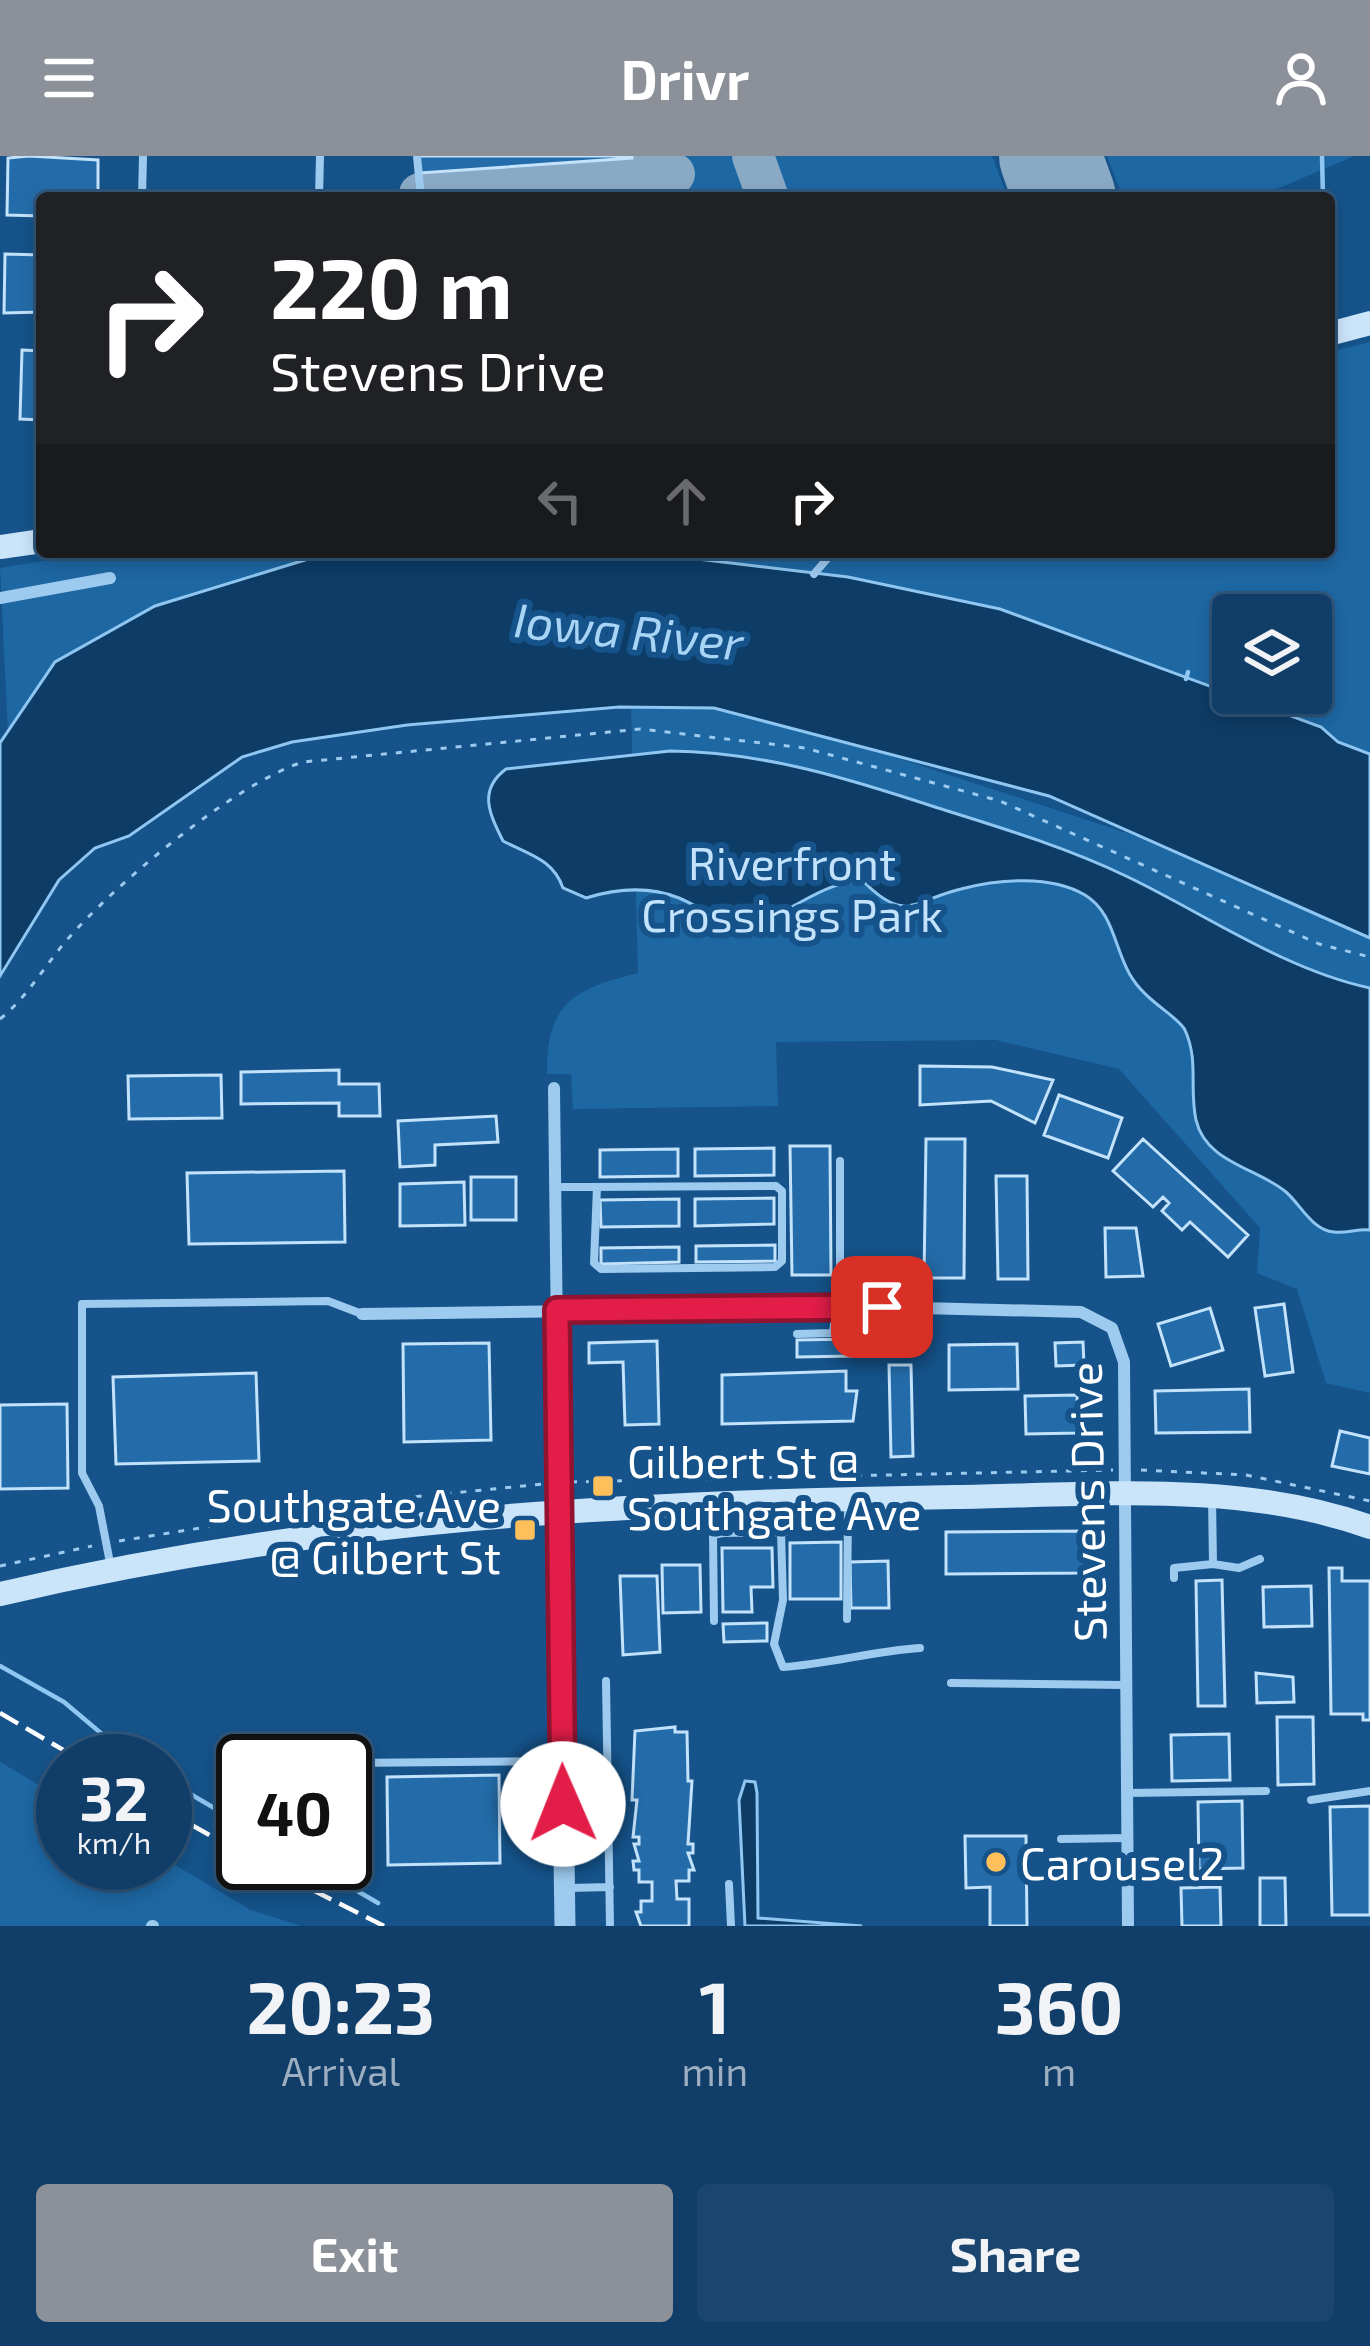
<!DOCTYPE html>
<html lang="en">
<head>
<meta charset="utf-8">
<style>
  :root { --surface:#103e68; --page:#19456e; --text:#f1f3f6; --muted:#9caec0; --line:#30577c; --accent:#8c9099 }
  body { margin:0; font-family:"Exo 2",sans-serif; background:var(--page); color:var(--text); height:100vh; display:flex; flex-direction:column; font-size:45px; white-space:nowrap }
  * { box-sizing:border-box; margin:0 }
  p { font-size:39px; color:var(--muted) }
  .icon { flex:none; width:66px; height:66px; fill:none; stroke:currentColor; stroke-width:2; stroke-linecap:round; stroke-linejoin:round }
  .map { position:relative; height:1770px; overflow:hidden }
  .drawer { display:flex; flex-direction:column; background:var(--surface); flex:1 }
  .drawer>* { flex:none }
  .guide { position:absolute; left:36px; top:36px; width:1299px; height:366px; border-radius:12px; box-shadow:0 6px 18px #0003,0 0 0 3px var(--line); background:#202124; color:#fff; overflow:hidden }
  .controls { position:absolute; left:1212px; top:438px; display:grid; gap:24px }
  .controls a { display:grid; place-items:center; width:120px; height:120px; border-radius:12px; background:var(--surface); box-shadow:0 6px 18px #0003,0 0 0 3px var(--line); font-size:60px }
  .speed { position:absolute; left:36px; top:1578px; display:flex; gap:24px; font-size:60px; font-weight:700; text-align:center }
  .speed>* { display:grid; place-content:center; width:156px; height:156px; border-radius:50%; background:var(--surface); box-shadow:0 6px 18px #0003,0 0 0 3px var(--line); line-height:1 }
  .speed small { font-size:30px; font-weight:400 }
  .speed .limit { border:6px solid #111; border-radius:18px; background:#fff; color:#111 }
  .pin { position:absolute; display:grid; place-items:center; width:102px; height:102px; color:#fff; margin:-51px; border-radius:24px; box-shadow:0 6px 18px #0006 }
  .me { position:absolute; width:132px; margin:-66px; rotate:359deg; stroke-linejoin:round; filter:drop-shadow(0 0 9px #0008) }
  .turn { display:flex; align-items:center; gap:42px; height:252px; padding:0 36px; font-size:54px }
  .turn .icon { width:156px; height:156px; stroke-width:2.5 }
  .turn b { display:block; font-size:84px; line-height:102px }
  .lanes { display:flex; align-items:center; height:114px; padding:0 36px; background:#0003; justify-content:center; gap:60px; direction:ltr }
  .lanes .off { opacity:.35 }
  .eta { display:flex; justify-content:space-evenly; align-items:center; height:204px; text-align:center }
  .eta b { font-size:72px; font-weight:700; line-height:84px }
  .primary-button { display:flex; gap:24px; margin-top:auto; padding:24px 36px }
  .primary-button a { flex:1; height:138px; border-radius:12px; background:var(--accent); color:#fff; font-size:48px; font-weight:700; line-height:138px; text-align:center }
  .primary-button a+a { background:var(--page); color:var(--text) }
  header { display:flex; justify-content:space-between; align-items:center; height:156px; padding:0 36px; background:var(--accent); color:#fff; font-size:54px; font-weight:700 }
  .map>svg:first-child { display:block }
  .green { fill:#1d67a3; fill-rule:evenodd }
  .water { fill:#0d3c66; stroke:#8fc7f2; stroke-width:3 }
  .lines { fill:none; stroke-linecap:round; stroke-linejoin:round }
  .stream { stroke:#8fc7f2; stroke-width:4.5 }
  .taxiway { stroke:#8aa9c4; stroke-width:42 }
  .runway { stroke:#8aa9c4; stroke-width:102 }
  .building { fill:#236ca9; stroke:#c3e2fb; stroke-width:3 }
  .path { stroke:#9dcaef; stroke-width:3; stroke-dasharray:6 9; stroke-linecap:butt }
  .service { stroke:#9dcaef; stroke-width:8 }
  .minor { stroke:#9dcaef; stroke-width:12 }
  .tertiary { stroke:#9dcaef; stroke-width:21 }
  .secondary { stroke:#cae4fa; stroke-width:24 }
  .rail { stroke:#fff; stroke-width:4.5; stroke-dasharray:21 9; stroke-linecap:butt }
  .route-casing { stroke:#92132f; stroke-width:30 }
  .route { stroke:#e11d48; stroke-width:21 }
  .poi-dot { fill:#ffbf5b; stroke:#15538a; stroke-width:4.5 }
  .labels { text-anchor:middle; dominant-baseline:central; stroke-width:12; stroke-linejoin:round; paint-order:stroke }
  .park-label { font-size:45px; fill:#c3e2fb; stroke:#15538a }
  .poi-label { font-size:45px; fill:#fff; stroke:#15538a; text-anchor:start }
  .street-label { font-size:45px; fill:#fff; stroke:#15538a }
  .water-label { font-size:48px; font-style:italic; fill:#a8d4f6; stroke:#15538a }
</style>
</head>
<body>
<header><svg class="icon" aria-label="menu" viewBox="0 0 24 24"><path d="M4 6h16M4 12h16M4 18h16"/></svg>Drivr<svg class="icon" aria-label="person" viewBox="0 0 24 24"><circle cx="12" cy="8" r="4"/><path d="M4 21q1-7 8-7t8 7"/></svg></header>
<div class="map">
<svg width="1370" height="1770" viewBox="0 0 1370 1770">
  <rect width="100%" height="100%" fill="#15538a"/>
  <path class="green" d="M685 0H739L754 42H688Z
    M765 0H992L1008 42H781Z
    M1107 0H1354L1256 42H1123Z
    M1370 186V598L1338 586 1321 571 1000 453 848 421 639 396H1329V196ZM1233 459H1311V537H1233Z
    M99 396H331L155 450 55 506 8 577 0 412Z
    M631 551 714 552 849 586 1163 689 1370 767V1237L1326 1227 1297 1133 1257 1117 1260 1072 1119 913 996 884 776 886 778 950 573 953 571 918H547C546 849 572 833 638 817Z
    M0 1606 63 1643V1707L165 1703 251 1754 301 1770H0Z"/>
  <path class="water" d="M331 396H639L848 421 1000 453 1321 571 1338 586 1370 598V782L1049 640 714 552 619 551 407 569 292 586 242 601 129 680 95 692 59 724 0 820V587L55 506 155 450Z
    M670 595C764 596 850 623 938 652 1002 672 1068 692 1128 721 1205 758 1285 814 1370 832V1074C1359 1072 1346 1078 1334 1076 1312 1074 1301 1049 1286 1036 1258 1012 1206 1007 1196 964 1189 932 1199 905 1185 874 1177 859 1144 845 1129 817 1114 790 1113 756 1085 739 1051 719 999 723 961 733 914 744 906 768 864 726 822 723 790 761 749 767 721 772 702 751 679 742 649 730 615 733 586 742L563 732C553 703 528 698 503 685 489 657 478 634 506 613Z
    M745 1625 755 1626 757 1637 758 1762 862 1770H745L739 1644Z"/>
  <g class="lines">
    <path class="stream" d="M1322 0 1323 42
      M1186 523 1188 516
      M0 1510 64 1546 134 1605
      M165 1623 243 1669
      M309 1707 378 1747"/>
    <path class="taxiway" d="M753 0 768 42
      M420 38 674 18"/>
    <path class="runway" d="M1050 0 1065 42"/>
  </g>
  <path class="building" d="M29 0 98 4V42H42V60L7 59 8 2Z
    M419 0H632V2L420 17Z
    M5 98 42 99V156L4 157Z
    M22 194 42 195V264L20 263Z
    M920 910 992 911 1053 924 1035 967 991 945 920 949Z
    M339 914V928H379L380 960H339V947L241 948V916Z
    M221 919 222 962 129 963 128 920Z
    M1059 939 1122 962 1108 1002 1044 979Z
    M496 960 498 986 435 989V1009L400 1011 398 965Z
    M926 983H965L964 1122H924Z
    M1143 983 1248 1079 1228 1101 1190 1066 1182 1074 1162 1055 1169 1047 1163 1041 1153 1051 1113 1015Z
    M790 990H830L831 1119H792Z
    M774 992V1019L695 1020V993Z
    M678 993V1020L600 1021V994Z
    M344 1015 345 1086 189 1088 187 1017Z
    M996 1020H1027L1028 1123H998Z
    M471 1021H516V1064H471Z
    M464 1026 465 1069 400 1070V1028Z
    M774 1042V1068L695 1070V1043Z
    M679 1043V1070L601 1071 600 1044Z
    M1105 1072H1136L1143 1120 1106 1121Z
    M775 1089V1105L696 1106V1090Z
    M679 1091V1106L601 1108V1092Z
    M1284 1148 1293 1216 1265 1220 1255 1152Z
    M1210 1152 1223 1194 1171 1210 1158 1168Z
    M853 1183 854 1200 797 1201V1184Z
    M657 1185 659 1268 625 1269 623 1206 589 1207V1187Z
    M1083 1186 1084 1209 1056 1210 1055 1187Z
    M489 1187 491 1284 404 1286 403 1188Z
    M1017 1188 1018 1233 949 1234V1189Z
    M889 1209H911L913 1300 891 1301Z
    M846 1215V1235H857L853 1265 722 1268V1219Z
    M256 1217 259 1305 116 1308 113 1221Z
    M1249 1233 1250 1276 1156 1277 1155 1235Z
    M1077 1239 1078 1277 1026 1278 1025 1240Z
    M67 1248 68 1332 0 1333V1249Z
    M1340 1275 1370 1282V1318L1332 1310Z
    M1088 1375 1089 1417 946 1418V1376Z
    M841 1386V1443H790V1387Z
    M722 1392H772L773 1431H751L752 1456H723Z
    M888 1405 889 1452H851L850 1406Z
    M662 1409H700L701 1456 663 1457Z
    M1329 1412H1342V1425H1370V1564H1363V1558H1331Z
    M620 1420H657L660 1496 623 1499Z
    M1222 1424 1225 1550H1198L1196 1425Z
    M1311 1430 1312 1470 1264 1471 1263 1431Z
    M767 1467V1485L724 1486 723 1468Z
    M1256 1517 1293 1521 1294 1546 1257 1547Z
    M1277 1561H1313L1314 1628 1278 1629Z
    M675 1571V1576H687L688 1625H692L688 1688H693V1697H688L694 1714H689V1725H676L677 1743H689V1770H641L636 1756H641V1745H652V1726H639V1714H634L633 1705H639L634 1688H639V1681H633L637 1644H632L635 1575Z
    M1229 1578 1230 1624 1172 1625 1171 1579Z
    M499 1619 500 1707 388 1709 387 1621Z
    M1242 1645 1243 1712 1199 1713 1198 1646Z
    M1370 1650V1759H1332L1330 1651Z
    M965 1680H1026L1027 1770H990V1731L966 1732Z
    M1260 1722H1285L1286 1770H1260Z
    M1220 1731 1221 1770H1182L1181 1732Z"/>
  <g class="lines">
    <path class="path" d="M0 863C28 840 43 812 66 785 114 729 234 628 303 606L640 573 805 592 1000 645 1319 788 1370 801
      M1141 1314 1246 1319 1370 1345
      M571 1326 1113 1314
      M119 1385 362 1346 543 1328
      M0 1410 92 1390"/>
    <path class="service" d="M417 0 421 42
      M142 42 143 0
      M319 42 320 0
      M814 418 833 396
      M556 1031H587L776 1030 782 1035V1105L775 1111 601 1113 594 1107 597 1031
      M833 1177 840 1113V1005
      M797 1178 866 1176
      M1212 1342 1213 1408 1239 1412 1260 1403
      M792 1347V1375L781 1376 783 1444 774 1488 783 1511C830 1508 872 1495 920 1492
      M723 1377 781 1376
      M111 1412 99 1350 82 1317V1148L328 1145 362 1158
      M1174 1422V1412L1213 1408
      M847 1463 848 1350
      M714 1465 713 1379 723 1377 726 1351
      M606 1525 610 1770
      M951 1527 1126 1529
      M345 1607 561 1605
      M1127 1637 1266 1635
      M1311 1644 1370 1635
      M1061 1683 1127 1682
      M729 1728 731 1770
      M569 1732 610 1731"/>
    <path class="minor" d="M0 442 110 422
      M554 932 559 1352
      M362 1158 882 1151 1081 1156 1112 1172 1124 1206 1128 1770
      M152 1770H153"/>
    <path class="tertiary" d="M559 1352 565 1770"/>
    <path class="secondary" d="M1329 178 1370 167
      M0 391 42 385
      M0 1438C324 1362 625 1346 956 1341 1093 1339 1239 1324 1370 1371"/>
    <path class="rail" d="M0 1557 82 1605
      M165 1654 243 1698
      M259 1707 384 1770"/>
  </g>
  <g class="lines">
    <defs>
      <path id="route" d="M563 1648 557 1154 882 1151"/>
    </defs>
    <use href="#route" class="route-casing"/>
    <use href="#route" class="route"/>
  </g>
  <g class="poi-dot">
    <rect x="591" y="1318" width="24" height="24" rx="6"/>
    <rect x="513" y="1362" width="24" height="24" rx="6"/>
    <circle cx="996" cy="1706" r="12"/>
  </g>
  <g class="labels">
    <g class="park-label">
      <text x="792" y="706">Riverfront<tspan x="792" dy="52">Crossings Park</tspan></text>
    </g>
    <g class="poi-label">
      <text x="627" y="1304">Gilbert St @<tspan x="627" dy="52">Southgate Ave</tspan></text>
      <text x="501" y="1348" text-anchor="end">Southgate Ave<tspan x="501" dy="52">@ Gilbert St</tspan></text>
      <text x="1020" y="1706">Carousel2</text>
    </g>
    <g class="street-label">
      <text transform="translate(1086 1346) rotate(-91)">Stevens Drive</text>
    </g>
    <g class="water-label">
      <text transform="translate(629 474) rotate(6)">Iowa River</text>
    </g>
  </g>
</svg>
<div class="controls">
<a><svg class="icon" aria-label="layers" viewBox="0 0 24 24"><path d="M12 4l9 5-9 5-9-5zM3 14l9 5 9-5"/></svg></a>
</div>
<div class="speed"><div>32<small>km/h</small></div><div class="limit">40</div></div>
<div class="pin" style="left:882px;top:1151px;background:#d93025"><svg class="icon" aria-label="arrive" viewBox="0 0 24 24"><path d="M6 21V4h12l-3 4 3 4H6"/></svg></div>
<svg class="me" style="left:563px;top:1648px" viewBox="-20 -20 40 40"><circle r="19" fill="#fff"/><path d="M0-13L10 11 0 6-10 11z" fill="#e11d48"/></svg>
<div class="guide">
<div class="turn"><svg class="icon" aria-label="right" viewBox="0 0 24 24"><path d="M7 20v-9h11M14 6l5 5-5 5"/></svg><div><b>220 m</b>Stevens Drive</div></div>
<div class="lanes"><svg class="icon off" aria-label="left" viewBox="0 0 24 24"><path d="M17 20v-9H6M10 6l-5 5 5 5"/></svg><svg class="icon off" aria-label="ahead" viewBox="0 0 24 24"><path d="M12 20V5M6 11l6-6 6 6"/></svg><svg class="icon" aria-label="right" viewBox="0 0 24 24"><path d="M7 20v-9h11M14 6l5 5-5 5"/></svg></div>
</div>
</div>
<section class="drawer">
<div class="eta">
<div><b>20:23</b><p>Arrival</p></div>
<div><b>1</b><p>min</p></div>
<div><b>360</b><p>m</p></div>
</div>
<div class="primary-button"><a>Exit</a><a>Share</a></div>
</section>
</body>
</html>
